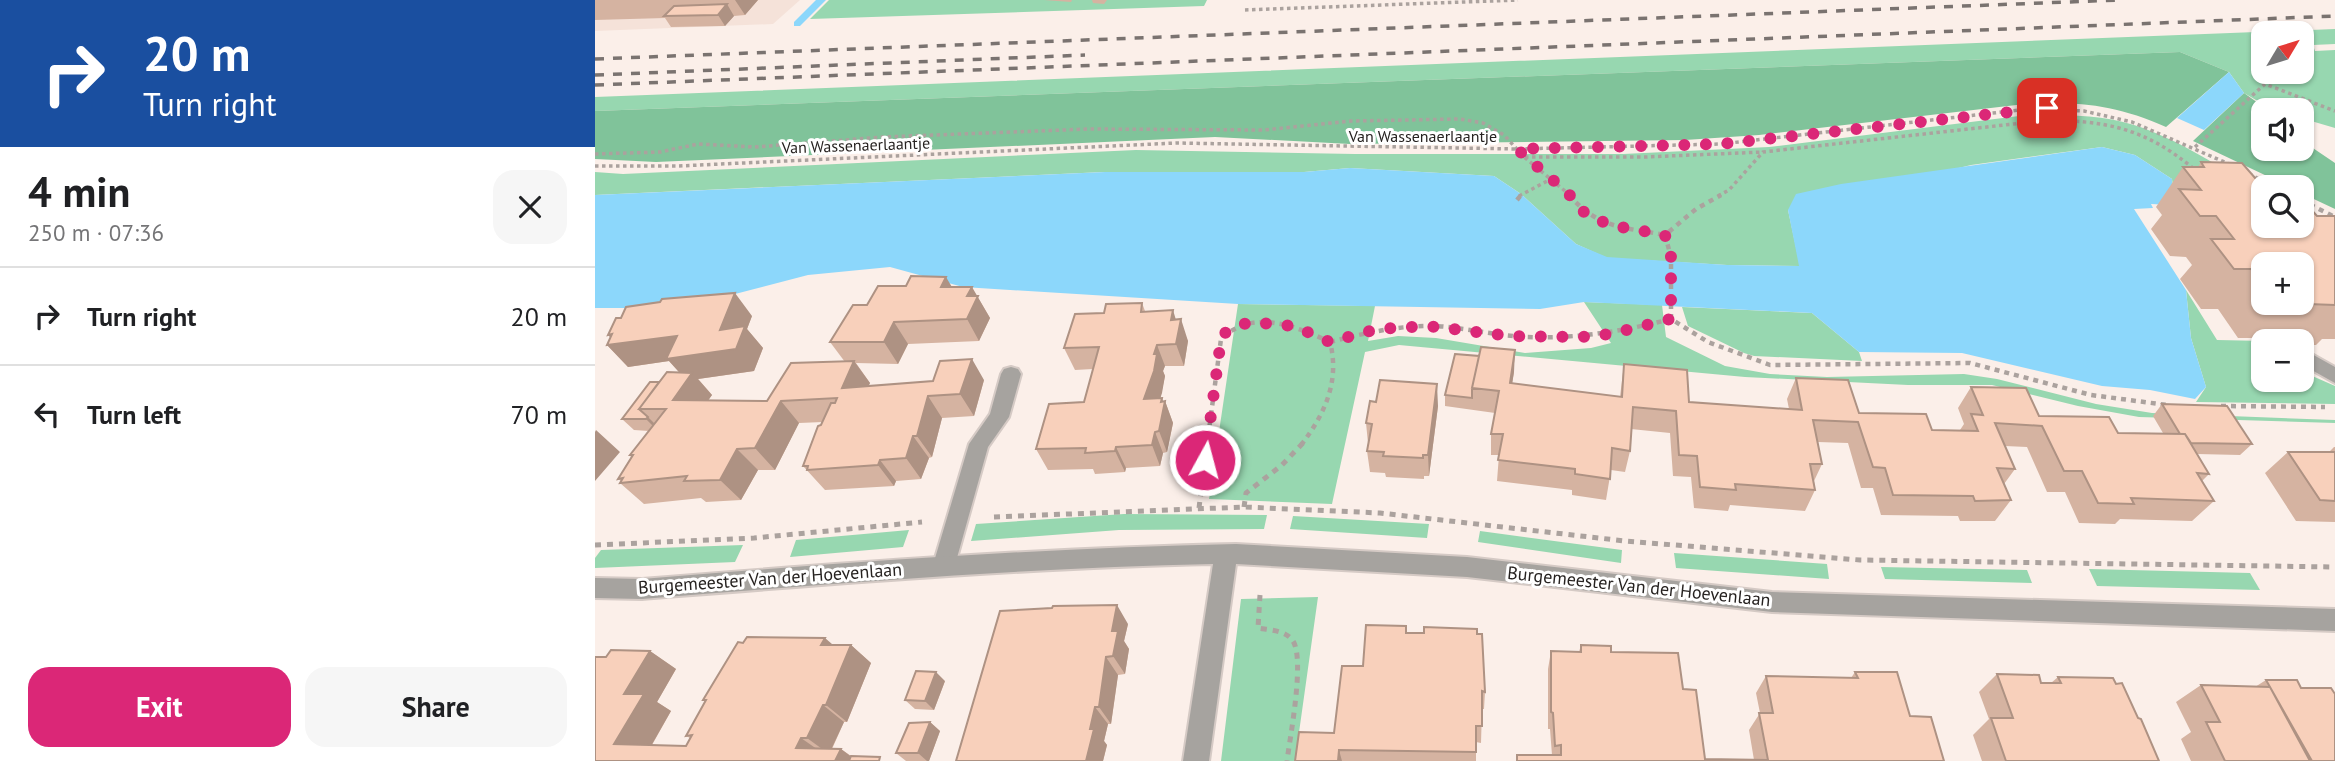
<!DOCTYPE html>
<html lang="en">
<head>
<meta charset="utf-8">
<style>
  :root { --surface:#fff; --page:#f6f6f6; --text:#202124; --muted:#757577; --line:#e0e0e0; --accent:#db2777 }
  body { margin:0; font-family:"PT Sans",sans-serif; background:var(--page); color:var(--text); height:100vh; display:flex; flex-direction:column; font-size:26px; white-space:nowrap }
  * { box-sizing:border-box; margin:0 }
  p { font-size:23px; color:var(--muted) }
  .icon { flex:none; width:38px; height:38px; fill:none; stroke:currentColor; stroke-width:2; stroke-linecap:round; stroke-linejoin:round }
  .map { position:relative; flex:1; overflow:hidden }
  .drawer { display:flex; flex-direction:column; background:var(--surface); width:595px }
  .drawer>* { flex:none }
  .guide { background:#1a4fa0; color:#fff; overflow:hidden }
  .needle { width:46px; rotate:52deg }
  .controls { position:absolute; left:1656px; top:21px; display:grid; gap:14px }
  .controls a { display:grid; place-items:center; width:63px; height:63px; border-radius:14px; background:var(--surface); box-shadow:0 2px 5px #0004; font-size:35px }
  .pin { position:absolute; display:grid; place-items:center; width:60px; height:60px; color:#fff; margin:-30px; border-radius:14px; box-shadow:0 4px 10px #0006 }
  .me { position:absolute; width:77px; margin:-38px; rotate:7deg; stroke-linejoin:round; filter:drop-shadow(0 0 5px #0008) }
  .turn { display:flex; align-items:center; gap:24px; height:147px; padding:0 28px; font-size:32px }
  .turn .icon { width:91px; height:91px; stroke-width:2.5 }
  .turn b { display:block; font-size:49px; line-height:60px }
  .round { display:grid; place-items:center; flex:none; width:74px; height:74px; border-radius:21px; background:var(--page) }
  .head { display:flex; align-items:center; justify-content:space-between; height:119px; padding:0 28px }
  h1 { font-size:42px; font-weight:800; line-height:52px }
  .primary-button { display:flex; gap:14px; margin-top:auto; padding:14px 28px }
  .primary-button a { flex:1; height:80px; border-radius:21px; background:var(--accent); color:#fff; font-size:28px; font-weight:800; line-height:80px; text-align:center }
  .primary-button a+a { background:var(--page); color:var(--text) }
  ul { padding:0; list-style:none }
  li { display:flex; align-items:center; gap:21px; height:98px; padding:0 28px; border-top:2px solid var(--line) }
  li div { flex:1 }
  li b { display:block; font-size:26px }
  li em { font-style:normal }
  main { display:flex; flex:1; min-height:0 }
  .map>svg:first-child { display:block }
  .built { fill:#f5e2d9 }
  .green { fill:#97d7b0; fill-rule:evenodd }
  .forest { fill:#80c39a }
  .water { fill:#8cd7fb }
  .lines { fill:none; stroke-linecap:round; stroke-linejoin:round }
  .stream { fill:#8cd7fb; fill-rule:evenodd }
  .service-casing { stroke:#d5cac5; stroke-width:4 }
  .minor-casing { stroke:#d5cac5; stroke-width:4 }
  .path-far2 { stroke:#aba29e; stroke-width:3.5; stroke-dasharray:3.5 3.5; stroke-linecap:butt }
  .path-far1 { stroke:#aba29e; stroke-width:4.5; stroke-dasharray:5 5; stroke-linecap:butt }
  .path { stroke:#aba29e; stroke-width:5; stroke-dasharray:6 6; stroke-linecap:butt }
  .service { fill:#a6a39f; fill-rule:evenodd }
  .minor { fill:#a6a39f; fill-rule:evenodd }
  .rail { stroke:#7a7370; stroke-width:3.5; stroke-dasharray:9 9; stroke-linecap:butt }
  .wall { fill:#d5b3a1; fill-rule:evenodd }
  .shaded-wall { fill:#ae9283 }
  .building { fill:#f8d0bb; stroke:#ae9283; stroke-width:2 }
  .route { stroke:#db2777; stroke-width:12; stroke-dasharray:0 21.6 }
  .labels { text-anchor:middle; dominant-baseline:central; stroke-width:6; stroke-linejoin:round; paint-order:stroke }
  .far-street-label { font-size:16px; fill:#262220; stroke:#fff }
  .street-label { font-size:18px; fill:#262220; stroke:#fff }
</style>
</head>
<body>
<main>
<section class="drawer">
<div class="guide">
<div class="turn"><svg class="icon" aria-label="right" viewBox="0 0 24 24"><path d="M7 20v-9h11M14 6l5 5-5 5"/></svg><div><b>20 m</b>Turn right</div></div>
</div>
<div class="head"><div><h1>4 min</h1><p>250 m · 07:36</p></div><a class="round"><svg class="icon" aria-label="close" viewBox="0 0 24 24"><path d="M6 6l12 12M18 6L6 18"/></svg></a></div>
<ul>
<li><svg class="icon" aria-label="right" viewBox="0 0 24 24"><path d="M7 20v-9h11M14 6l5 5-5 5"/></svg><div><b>Turn right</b></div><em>20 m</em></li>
<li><svg class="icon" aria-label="left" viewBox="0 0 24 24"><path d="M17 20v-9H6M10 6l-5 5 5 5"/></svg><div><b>Turn left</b></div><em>70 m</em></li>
</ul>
<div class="primary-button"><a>Exit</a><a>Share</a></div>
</section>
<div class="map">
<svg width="1740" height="761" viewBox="0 0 1740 761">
  <rect width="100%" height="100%" fill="#fbefe9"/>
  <path class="built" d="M0 0H205L178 24 0 31Z"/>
  <path class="green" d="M234 0H612L609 6 215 19Z
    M1740 29V44L1718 45 1720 51 1740 50V128L1706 118V110H1678L1649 93 1634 72 1585 52 0 111V97ZM1668 33H1706V72H1668Z
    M1432 115C1467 115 1505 114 1539 125 1584 139 1627 169 1668 192V226H1706L1740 275 1579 195 1577 179 1540 155 1507 147 1376 165 1193 210 1205 266 1132 265 1012 258 981 244 926 194 899 176 755 168 709 172H509L0 195V172L28 174 541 150 760 154H1028L1174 147Z
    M1591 290 1622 340 1670 341 1668 380H1706V371L1740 386V404L1601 402 1611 387 1596 338Z
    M989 302 1067 305 1071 337 1130 366 1175 374 1232 377 1369 374 1402 379 1501 404 1557 413 1740 420V423L1544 417 1483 406 1397 385H1313L1150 377 804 345 770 352 737 504 614 499 643 304 780 306 773 341 803 336 841 338 930 353 996 348 1016 343Z
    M1087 307 1217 313 1264 352 1267 361 1159 356 1149 353 1093 326Z
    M529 514 672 515 669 529 524 530 376 541 381 524Z
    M698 516 834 524 832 538 695 529Z
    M314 530 308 547 195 557 201 540Z
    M885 531 1027 550 1026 563 883 542Z
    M148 545 140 562 0 568V558L6 550Z
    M1079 553 1232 564 1234 579 1081 568Z
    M1286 567 1432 570 1437 583 1290 579Z
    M1494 569 1655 573 1665 590 1502 586Z
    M723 597 700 761H626L646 599Z"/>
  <path class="forest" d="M1585 52 1634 72 1571 127C1521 105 1483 101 1430 104L1164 135 1090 140 755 144 620 137 61 162 0 159V111Z
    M1649 93 1673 110H1668V149H1706V140L1740 163V209L1706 193V187H1695L1598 141Z"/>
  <path class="water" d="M1634 72 1649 93 1609 130 1582 118Z
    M1507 147 1540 155 1577 179V205L1556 204 1558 208 1539 209 1591 290 1596 338 1611 387 1600 399 1555 390 1507 386 1367 353 1264 352 1217 313 989 302 945 309 643 304 368 287 295 267 213 275 86 308H0V195L510 172H709L755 168 899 176 926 194 981 244 1012 257 1132 265 1204 266 1193 210 1201 194 1246 184Z"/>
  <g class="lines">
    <path class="stream" d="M221 0H231L205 26H199V22Z"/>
    <defs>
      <path id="service" d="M1706 348 1740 367V383L1706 364Z
        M416 367 423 369 426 374 414 417 393 447 360 565 357 572 349 575 341 572 338 565 374 444 395 414 406 374 409 369Z"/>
      <path id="minor" d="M641 544 872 557 1177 592 1740 609V631L1177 612 872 577 641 564 614 761H588L618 564C427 568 237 584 47 599L0 598V578L47 579C245 563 442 548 641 544Z"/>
    </defs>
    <use href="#service" class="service-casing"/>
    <use href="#minor" class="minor-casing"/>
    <path class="path-far2" d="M650 10 923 0
      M1600 147 1670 84 1740 111
      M0 154 65 152 103 144 160 147 288 137 494 129 669 130 756 121 865 119 888 123 909 135 929 157 976 196
      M930 157H1050L1168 152
      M0 166H83L581 143 922 149 1126 144 1433 109 1489 111 1537 122 1634 164
      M1654 174 1680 187
      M924 196 956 179
      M1123 196 1134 190 1168 152 1445 121C1508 119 1550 128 1599 169"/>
    <path class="path-far1" d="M974 195C1004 229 1028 227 1070 235
      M922 200 926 195
      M1706 200 1740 217
      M1076 319V257L1070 235 1101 209 1126 195
      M735 342C770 333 805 325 841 326 872 328 902 336 932 337 981 339 1029 331 1076 319L1113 342 1175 365 1375 363 1496 395 1572 405
      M1626 406 1730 407
      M612 445 626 339C658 308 700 326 735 342 745 381 730 414 706 445"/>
    <path class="path" d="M649 507 651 493 687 465 708 443
      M604 508 612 443
      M399 517 649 507 785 513 1030 541 1265 560 1740 567
      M0 545 159 538 327 522
      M665 595 663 628C674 630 691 630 698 641 710 660 695 737 692 761"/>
    <use href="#service" class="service"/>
    <use href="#minor" class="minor"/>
    <path class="rail" d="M0 59 1524 0
      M0 75 490 55
      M0 85 1740 16"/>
  </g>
  <path class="wall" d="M0 0H163L150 15 139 16 130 26 76 27 70 18 0 20Z
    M449 0H477L476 2Z
    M497 0H512L509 4 498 3Z
    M1606 162 1668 226 1722 216H1740V339H1727L1721 345H1706V341H1673L1671 338H1643L1623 309H1606L1585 279 1597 265 1591 257 1575 256 1556 229 1567 215 1561 207 1588 167H1603ZM1668 264H1706V303H1668Z
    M357 287 382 296 395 318 384 341 313 344 303 364 261 363 275 383 273 386 389 380 379 416 347 418 337 457 334 458 326 479 301 481 299 486 230 490 208 466 228 422 204 423 180 470H163L146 500 111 502 106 498 49 504 25 483 26 481 23 479 36 457 35 455 54 431 39 430 27 419 64 382 84 372 74 361 33 367 12 345 157 316 152 329 168 348 159 371 103 379 117 395 113 400 172 401 250 362 235 342 272 305Z
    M547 303 550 311 581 320 593 341 589 366H570L568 371 570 376 565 399 567 398 568 402 570 401 578 423 572 452 568 453 565 466 531 468 530 472 500 474 498 469 453 470 441 449 489 402 498 369 480 370 469 348Z
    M1029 364 1094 402 1194 409 1192 399 1201 378 1264 413 1337 430H1365L1369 424 1363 408 1376 387 1444 416 1523 433H1568L1558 416 1567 404 1657 444 1645 455 1602 454 1614 474 1607 481 1619 501 1597 521 1525 519 1520 524 1484 523 1470 492H1452L1432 447 1410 446 1420 469 1409 484 1416 500 1400 521H1365L1363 516 1286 515 1278 488H1266L1253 443 1223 442 1227 464 1219 481 1220 490 1210 511 1135 505 1133 511 1099 508 1096 477 1078 476 1075 433 1036 429 1035 451 1030 472 1016 470 1011 500 977 495V490L902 481 904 455H896V434L900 413 850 406V395L919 372 917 383 1025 397Z
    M843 406 834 476H829V479L791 477 790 473 775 472 772 451 773 443 771 423Z
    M1739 447H1740V522L1701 521 1670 473 1693 452H1734Z
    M533 624 529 641 534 649 530 674 523 675 516 724H513L509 741 512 745 508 761H361Z
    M811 633 890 692 889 709H887L886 743 881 742V761H700L739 733 768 666Z
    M238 645H256L276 663 252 722H249L237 749H246L256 756 0 761 55 651 81 669 62 702 76 711 57 745 91 746 95 738 91 736 110 701 108 700Z
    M986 645 1016 652 1088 689 1110 759 1159 760 1154 730 1165 713 1161 693 1171 676 1256 678 1260 672 1315 716 1349 761H921L922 755H957L955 729H953V669L956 651 984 652Z
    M1402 674 1446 683H1456L1463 677 1521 684 1564 761H1387L1378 735 1394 719 1384 692Z
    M1671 680 1706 688 1740 761H1596L1586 739 1596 732 1581 702 1606 685 1660 687Z
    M350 681 339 710 320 709 310 700Z
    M335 722 345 731 334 761H311L301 753Z"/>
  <path class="shaded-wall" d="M140 0H163L150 15Z
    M132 4 139 16 130 26 123 15Z
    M351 277 364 299 346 287Z
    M377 287 395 318 384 341 372 319V296Z
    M140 293 157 316 152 329 168 348 159 371 103 379 117 395 99 421 71 409 92 381 74 361 33 367 12 345 22 344 13 335 82 336 125 330Z
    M578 310 584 330 586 319 593 341 589 366 581 344 576 320Z
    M299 322 313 344 303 364 289 342Z
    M562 345 570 366 568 371 570 376 567 393 558 421 549 399Z
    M920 350 919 372 914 404 915 383Z
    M377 359 389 380 379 416 365 394Z
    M259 361 275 383 263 409 247 388Z
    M842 384 843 406 834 476 833 455Z
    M333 396 347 418 337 457 322 436Z
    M567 398 569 405 570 401 578 423 572 452 564 431Z
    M186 401 204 423 180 470 160 448Z
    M53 417 65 429 63 431 51 419Z
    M1 430 25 452 0 481V432Z
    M560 432 568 453 565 466 557 445Z
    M318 436 334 458 326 479 311 458Z
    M521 447 531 468 530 472 520 451Z
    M142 449 163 470 146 500 125 480Z
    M285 460 301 481 299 486 283 465Z
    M522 605 533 624 529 641 534 649 530 674 518 656 517 631Z
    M230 638 251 656 226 645Z
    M256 645 276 663 252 722 231 705Z
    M55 651 81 669 62 702 76 711 48 760 19 744 29 694Z
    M511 657 523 675 516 724 504 707Z
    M341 672 350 681 339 710 330 701Z
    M228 705 249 722 234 754 212 738Z
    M500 707 513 724 509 741 512 745 508 761H491L495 729Z
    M335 722 345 731 334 761H332L323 753Z
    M206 738 229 754 201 748Z
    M246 749 262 761H240Z
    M744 750 747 761H743Z"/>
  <path class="building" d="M132 4 123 15 69 16 79 6Z
    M1606 162 1647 163 1668 187V226H1706V207H1714L1722 216H1740V305L1713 304 1708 298H1706V264H1668V285L1656 269H1639L1616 239H1639L1621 216H1605L1584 189 1606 190 1588 167H1609Z
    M316 276 351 277 346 287H377L372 296H383L372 319 299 322 289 342H235L258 305H272L283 286H311Z
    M140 293 125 330 150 326 141 349 71 359 82 336 12 345 17 334 13 335 21 318H26L31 307 65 302 67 299Z
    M547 303 546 312 578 310 576 320 586 319 581 344 562 345 559 354H562L559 371 549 399 567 398 566 402 570 401 564 431 560 432 557 445 521 447 520 451 490 453 491 448 441 449 454 404 489 402 504 347 469 348 480 314 509 313 511 304Z
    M886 347 920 350 915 383 1027 397 1029 364 1092 370 1094 402 1207 410 1201 378 1253 380 1264 413 1331 414 1337 430 1383 431 1376 414 1388 415 1376 387 1431 388 1444 416 1514 417 1523 433 1590 434 1614 474 1602 473 1619 501 1536 498 1539 504 1503 503 1487 471H1469L1447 426 1400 423 1420 469 1402 468 1416 500 1380 501 1378 496 1298 495 1290 468 1278 467 1263 422 1218 420 1227 464H1215L1220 490 1140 484 1141 490 1105 487 1102 456 1084 455 1081 411 1038 407 1035 451 1017 448 1015 479 980 474V469L903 460 908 434H896L904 391 877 388Z
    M860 354 884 356 877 388V398L850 395Z
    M377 359 365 394 333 396 322 436H318L311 458 285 460 283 465 212 470 213 466H208L223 426 226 425 236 403H240L242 398 186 401 160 448 142 449 125 480 89 481 92 476 25 483 28 478 23 479 38 455H35L71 409H44L72 372 97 373 78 400 172 401 196 363 259 361 247 388 338 381 345 361Z
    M785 380 842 384 833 455H828V458L788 456 789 452 772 451 777 424 771 423 775 401 781 402Z
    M55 382H64L44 409 53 417 51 419H27Z
    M1567 404 1632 406 1657 444 1596 443 1590 434H1585Z
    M1693 452H1740V501L1725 500Z
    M522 605 517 631H523L518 656 511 657 504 707H500L495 729H499L491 761H361L405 611 457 608 458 606Z
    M771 625 811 626V633H829V627L882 629V634H887L890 692 887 691V726H881V752L744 750 743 761H700L704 732 739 733 747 666H768Z
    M152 637 230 638 226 645H256L231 705H228L212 738H206L201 748 246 749 240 761H0V657H11L16 650 55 651 29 694H49L19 744 91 746 97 735 91 736 111 700H108L143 642 148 643Z
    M986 645 1016 646V652L1083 653 1088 689 1101 690 1110 759 1173 760 1164 713H1178L1171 676 1263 678 1260 672H1302L1315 716 1336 717 1349 761H922V755H966V745L960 746 958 713 956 712V651L986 652Z
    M321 671 341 672 330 701 310 700Z
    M1402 674 1444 675 1446 683H1466L1463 677 1518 678 1521 684 1527 683 1543 718 1546 719 1564 761H1411L1396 718H1418Z
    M1671 680H1702L1706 688H1736L1740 694V761H1717Z
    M1606 685 1675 687 1715 761H1630L1611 722H1625Z
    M335 722 323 753H301L314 723Z
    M256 756 285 757 284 761H254Z"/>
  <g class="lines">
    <path class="route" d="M610 460 626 339 631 332 654 322 699 326 735 342 782 329 833 326 914 336 986 337 1015 334 1076 319V257L1070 235 1014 225 989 212 973 193 922 149 1126 144 1452 108"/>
  </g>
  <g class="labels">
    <g class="far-street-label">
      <text x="828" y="136">Van Wassenaerlaantje</text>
      <text transform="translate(261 145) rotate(-2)">Van Wassenaerlaantje</text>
    </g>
    <g class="street-label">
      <text transform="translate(175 578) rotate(-4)">Burgemeester Van der Hoevenlaan</text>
      <text transform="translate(1044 586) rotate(6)">Burgemeester Van der Hoevenlaan</text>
    </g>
  </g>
</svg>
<div class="controls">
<a><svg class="needle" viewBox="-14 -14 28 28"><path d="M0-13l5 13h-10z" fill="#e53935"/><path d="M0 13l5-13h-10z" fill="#757577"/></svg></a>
<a><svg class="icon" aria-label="sound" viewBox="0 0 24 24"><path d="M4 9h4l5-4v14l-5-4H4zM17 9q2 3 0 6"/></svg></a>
<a><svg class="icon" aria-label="search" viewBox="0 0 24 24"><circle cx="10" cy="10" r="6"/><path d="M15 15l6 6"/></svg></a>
<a>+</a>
<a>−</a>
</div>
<div class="pin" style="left:1452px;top:108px;background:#d93025"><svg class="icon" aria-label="arrive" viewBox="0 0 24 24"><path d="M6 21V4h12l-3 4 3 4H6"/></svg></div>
<svg class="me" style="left:610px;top:460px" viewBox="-20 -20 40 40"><circle r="17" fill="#db2777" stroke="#fff" stroke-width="3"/><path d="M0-11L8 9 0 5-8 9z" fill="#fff"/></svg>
</div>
</main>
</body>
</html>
